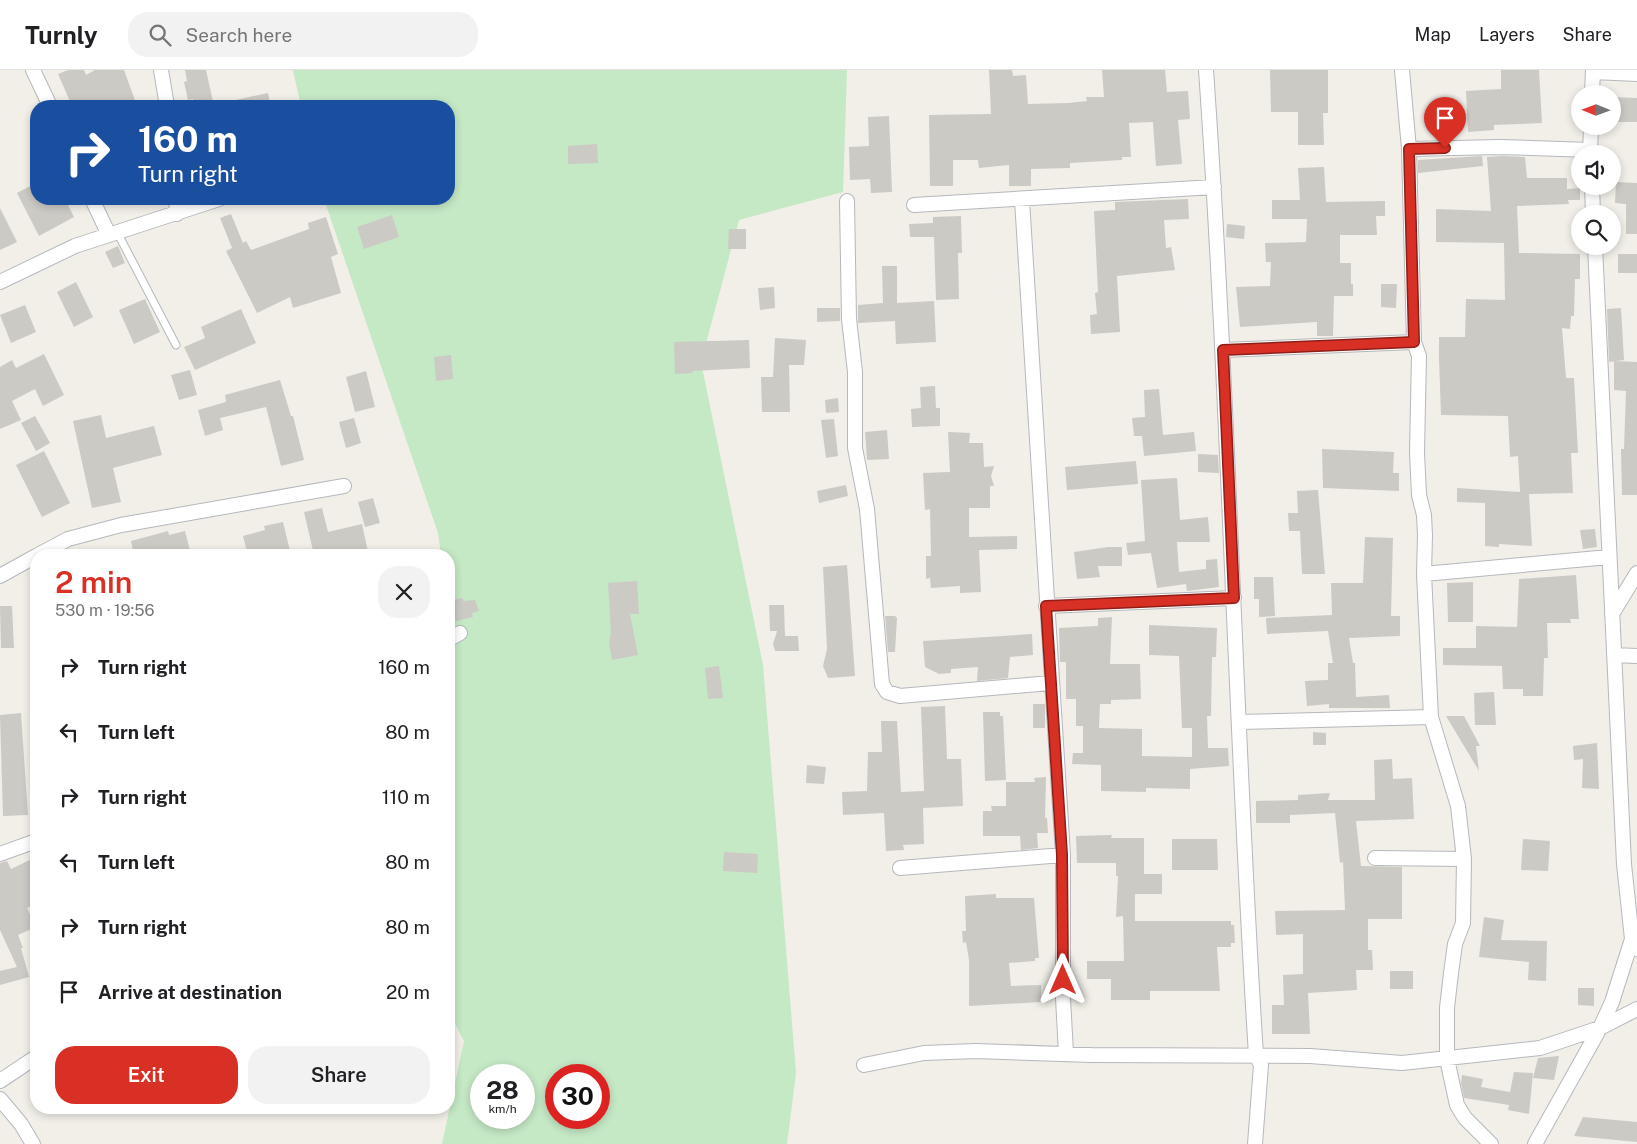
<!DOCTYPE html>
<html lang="en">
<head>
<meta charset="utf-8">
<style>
  :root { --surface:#fff; --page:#f2f2f2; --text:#202124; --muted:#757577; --line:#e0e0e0; --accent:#d93025 }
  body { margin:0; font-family:"Public Sans",sans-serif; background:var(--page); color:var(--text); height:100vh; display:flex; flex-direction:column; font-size:19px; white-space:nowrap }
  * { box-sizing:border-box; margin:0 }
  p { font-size:16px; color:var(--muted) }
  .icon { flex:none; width:28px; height:28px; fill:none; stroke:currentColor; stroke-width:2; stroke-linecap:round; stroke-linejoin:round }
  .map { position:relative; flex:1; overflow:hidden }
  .panel { position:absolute; left:30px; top:479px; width:425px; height:565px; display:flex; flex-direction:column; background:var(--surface); border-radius:20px; box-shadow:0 2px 8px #0003 }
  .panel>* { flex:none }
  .banner { position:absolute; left:30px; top:30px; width:425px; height:105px; border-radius:20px; box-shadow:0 2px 8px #0003; background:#1a4fa0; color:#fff; overflow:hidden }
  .needle { width:32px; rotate:271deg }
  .tools { position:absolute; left:1571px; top:15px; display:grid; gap:10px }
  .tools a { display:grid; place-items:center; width:50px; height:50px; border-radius:50%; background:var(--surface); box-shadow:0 2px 8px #0003; font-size:25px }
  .speed { position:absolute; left:470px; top:994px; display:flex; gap:10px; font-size:25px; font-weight:700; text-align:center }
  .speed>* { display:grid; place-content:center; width:65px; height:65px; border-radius:50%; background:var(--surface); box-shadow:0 2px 8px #0003; line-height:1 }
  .speed small { font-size:12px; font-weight:400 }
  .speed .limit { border:8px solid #d22; background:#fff; color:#111 }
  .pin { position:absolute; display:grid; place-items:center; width:42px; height:42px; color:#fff; margin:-51px -21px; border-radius:50% 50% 50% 0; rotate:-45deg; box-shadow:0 0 5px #0007 }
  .pin .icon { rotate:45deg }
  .me { position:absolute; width:55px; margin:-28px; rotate:0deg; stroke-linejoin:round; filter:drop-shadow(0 0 4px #0008) }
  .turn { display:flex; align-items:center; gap:18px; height:105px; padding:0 25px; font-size:22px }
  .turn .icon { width:65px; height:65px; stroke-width:2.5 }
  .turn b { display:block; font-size:35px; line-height:42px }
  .round { display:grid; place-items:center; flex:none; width:52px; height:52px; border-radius:20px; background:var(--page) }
  .head { display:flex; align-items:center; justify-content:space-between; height:85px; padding:0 25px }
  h1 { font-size:30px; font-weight:600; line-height:38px; color:var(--accent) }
  .primary-button { display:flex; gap:10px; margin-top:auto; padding:10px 25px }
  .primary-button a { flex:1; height:58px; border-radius:20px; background:var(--accent); color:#fff; font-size:20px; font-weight:600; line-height:58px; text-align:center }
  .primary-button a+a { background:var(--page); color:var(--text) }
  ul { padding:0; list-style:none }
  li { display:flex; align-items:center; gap:15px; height:65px; padding:0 25px }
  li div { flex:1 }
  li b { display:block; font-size:19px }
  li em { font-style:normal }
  header { display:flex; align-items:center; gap:30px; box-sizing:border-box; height:70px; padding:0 25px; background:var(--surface); border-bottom:1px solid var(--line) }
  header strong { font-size:24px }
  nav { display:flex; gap:28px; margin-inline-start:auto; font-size:18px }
  .search { width:350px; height:45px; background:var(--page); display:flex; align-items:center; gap:12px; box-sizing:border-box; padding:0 18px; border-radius:20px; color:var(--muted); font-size:19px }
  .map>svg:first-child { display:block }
  .green { fill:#c5e8c5; fill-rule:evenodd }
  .building { fill:#cccac5 }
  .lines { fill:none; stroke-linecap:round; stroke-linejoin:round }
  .lane-casing { stroke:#b5b8bc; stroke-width:9 }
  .street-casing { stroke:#b5b8bc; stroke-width:16 }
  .lane { stroke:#fff; stroke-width:7 }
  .street { stroke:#fff; stroke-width:14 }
  .route-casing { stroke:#8d1f18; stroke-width:12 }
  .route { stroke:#d93025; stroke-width:9 }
</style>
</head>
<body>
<header>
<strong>Turnly</strong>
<div class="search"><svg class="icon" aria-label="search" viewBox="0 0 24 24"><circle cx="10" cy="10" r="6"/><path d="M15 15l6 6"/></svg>Search here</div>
<nav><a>Map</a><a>Layers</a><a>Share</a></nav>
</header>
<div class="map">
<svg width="1637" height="1074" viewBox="0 0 1637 1074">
  <rect width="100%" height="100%" fill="#f1efe8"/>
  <path class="green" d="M293 0H847L843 122 739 150 701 292 763 595 796 1003 787 1074H442L464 971 449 942V592L455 574 449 534V485H441L438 463 324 129H449V36H301ZM481 1005H524V1048H481ZM556 1005H599V1048H556Z"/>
  <path class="building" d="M68 0H84L86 5 95 0H124L137 36H72L58 4Z
    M185 0H206L214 36H194L193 29 188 30 184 12 187 11Z
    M989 0H1012L1013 6 1026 5 1028 34 1068 33 1087 31 1086 27H1104L1102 0H1165L1167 22 1188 21 1190 49 1178 50 1182 94 1156 96 1153 52 1129 53 1131 87H1122V90L1070 93V98L1031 99V116H1009V95L979 98 978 90H953V116H930L929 45 991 44Z
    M1270 0H1328V43H1323L1324 75H1298V42H1271Z
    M1501 0H1539L1542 53 1494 55V60L1468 62 1466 21 1501 19Z
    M268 23 271 36H232L231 31Z
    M1612 27 1637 28V52H1612Z
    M889 46 892 122 871 123 870 109 850 110 849 77 869 76 868 47Z
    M597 74 598 93 568 94V76Z
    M1482 86 1483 96 1418 103V90Z
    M1502 86 1525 87 1527 108H1567V119L1580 118V130H1568L1569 134 1517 136 1519 183 1580 184V209H1575L1574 246H1571L1570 259 1562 258 1566 308H1574L1578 383H1571L1573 423 1529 424 1532 476 1499 474V477L1485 476V433L1457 432V418L1520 422 1518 386 1510 387 1508 346 1441 345 1439 289V267H1465L1466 229 1505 230 1504 173 1436 172V139L1491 141 1487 87Z
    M1324 97 1326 132 1385 131V146H1376L1377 165H1340V193H1351V214H1353V226H1334L1333 266H1317V252L1240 257 1236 217 1270 216 1271 192H1266L1265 173 1306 172 1307 149H1272V130H1300L1298 98Z
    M1616 112 1637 113V164H1626V134L1615 133Z
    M36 113V129H65L74 147 39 166 17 123Z
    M1188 129 1189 149 1164 150 1166 178 1171 177 1175 200 1117 206 1120 262 1091 264 1090 245 1097 244 1095 223 1098 222 1094 141 1115 140V132Z
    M0 138 17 172 0 180Z
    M231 144 243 173 246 171 251 180 309 159 308 153 326 147 338 184 331 187 341 223 293 238 290 227 257 243 226 181 232 178 220 148Z
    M392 145 399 167 364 179 357 157Z
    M961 146 962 183H958L959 229 936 230 934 167H910L909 154 933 153V147Z
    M1227 154 1245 156 1244 169 1226 167Z
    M729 159H746V179H728Z
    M118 176 125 193 113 198 105 182Z
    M1618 184H1637V203H1618Z
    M882 196H897V233L934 231 936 272 896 274 895 251 858 253V235L883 233Z
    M76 212 93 247 74 257 57 222Z
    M1381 214H1397L1396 238 1381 237Z
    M774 217 775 238 760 240 758 218Z
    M145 229 160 262 134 274 119 240Z
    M25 235 36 262 11 273 0 245Z
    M817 238H840V251L817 252Z
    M1621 238 1624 290 1609 292 1607 239Z
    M241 239 256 273 195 300 184 277 205 268 201 257Z
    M775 268 806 270 804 295H789L790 342H762L761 307H773Z
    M749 270 750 298 692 301 693 303 675 304 674 272Z
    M44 284 64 325 43 336 35 319 12 331 21 350 0 359V297L12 290 16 298Z
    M451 285 453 309 436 311 434 287Z
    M1614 291 1637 292V425H1622L1621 379H1624L1626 321 1614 320Z
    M190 300 197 325 179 330 171 305Z
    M366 301 375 337 355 342 346 307Z
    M280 310 291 346H293L304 390 281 396 266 337 220 348 223 360 205 366 198 340 226 332 225 325Z
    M935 316 936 338H940V356L912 357 911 339 921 338 920 317Z
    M1159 319 1163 365 1194 362 1196 381 1144 386 1142 366H1134L1132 348 1145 347 1144 320Z
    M838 328 839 342 826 343 825 330Z
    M101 345 106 368 154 356 162 385 113 398 121 432 92 438 73 351Z
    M35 346 50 373 36 381 21 353Z
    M354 348 361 373 346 378 339 352Z
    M834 349 838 386 826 388 821 350Z
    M887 360 889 389 867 390 865 362Z
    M948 362 970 363 969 373H983L984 397 994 396 991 406 994 416H990V438H969V467L1017 466V479L979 480 981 522 960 523V516L931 518 930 508 926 509V486H931L930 439 925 440 923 403 950 402Z
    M1322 379 1394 382 1393 403H1399V421L1323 418Z
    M44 381 70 433 42 447 16 395Z
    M1198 384 1218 385 1219 403 1198 402Z
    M1136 391 1138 414 1067 420 1065 397Z
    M1177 408 1180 450 1208 447 1210 472H1177L1179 502 1206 499V490L1217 489 1219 517 1187 521 1186 514 1157 518 1151 483 1128 485 1126 473 1145 471 1141 410Z
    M846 415 848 426 819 433 817 421Z
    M1318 420 1325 504H1302L1300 461H1289L1288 443H1298L1297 421Z
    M373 428 380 453 365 457 358 432Z
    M322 438 328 462 362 454 368 482 354 485H314L304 442Z
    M283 452 291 485H248L243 466 265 460 264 456Z
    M1595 459 1597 477 1583 479 1580 460Z
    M168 461 169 465 185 461 191 485H134L131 471Z
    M1365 467 1393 468 1391 546H1400V566L1349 568 1353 593H1355L1356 627 1389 625 1390 638H1329V634L1307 636 1305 611 1328 610V593H1333L1328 561 1267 564 1266 548 1332 545 1331 513H1363Z
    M1108 477H1122V496H1098L1100 507 1077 509 1074 482Z
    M847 495 855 606 828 608 823 596 827 579 823 497Z
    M1576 505 1579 549H1570L1571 553H1547L1548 588H1544L1543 626H1523V619H1503L1502 596 1443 595V578H1476V556L1517 557 1519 509Z
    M1254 507H1273L1275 546 1259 547V529H1254Z
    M637 511 639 544H630L638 585 612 590 609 573 611 562 608 513Z
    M1473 512V552H1448L1447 513Z
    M463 528V531L475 530 479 541 472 543 473 547 449 553V530Z
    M769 535H784L785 566H798L799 581H775L773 574 777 561H770Z
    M0 536H12L14 578H1Z
    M885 546H895L897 548 895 582H888Z
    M1112 547 1110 594H1140L1141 629 1111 630V634H1100L1099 658 1142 659V686L1192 687V658H1182L1179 586 1149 585V555L1217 558 1216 587H1212L1211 646H1207L1208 678H1228L1229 696 1190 699V719L1146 718V722L1101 721V695L1072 694 1073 683H1083V656H1076V629H1066V592H1060L1059 558 1098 556V548Z
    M1032 564 1033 585 1010 587 1008 608 977 611 978 597 951 599V603L939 604 925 597 923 571Z
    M719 596 723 628 708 629 705 598Z
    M1494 622 1496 655H1475L1474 623Z
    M1033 634H1045V658H1033Z
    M945 636 947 689H961L963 736 923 738 924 774 903 775 904 780 886 781 884 743 843 745 842 722 867 721 868 682H882L881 651H897L901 722 924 721 921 637Z
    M983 642H1000V646H1003L1006 710 985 711Z
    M21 643 28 745 3 746 0 645Z
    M1446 646H1464L1480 676H1476L1479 701Z
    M1313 662 1326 663V675H1313Z
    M1597 673 1599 719 1582 718 1583 689 1574 690 1573 676Z
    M1392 689 1393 709 1412 708 1414 749 1356 751 1361 796 1402 797V849H1368V880H1372L1373 900H1356L1357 920 1308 923 1310 964H1272V935H1284L1283 905 1303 904V864L1276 865 1275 841 1345 840 1343 792 1340 793 1335 743 1290 745V753H1256V731L1298 730V725L1330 723 1328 730H1375L1374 690Z
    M807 695 826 697 824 714 806 713Z
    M1046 707 1045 748H1047L1048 763H1037L1038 778 1021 780 1020 766H983V741H992L991 736H1006V712H1035L1034 708Z
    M1112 765 1111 768H1144V804H1162V824H1135V851H1231V855H1234L1235 873H1231V877H1217L1220 921H1150V930H1111V909H1087V891H1124L1123 846 1116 847 1118 806H1116V793H1077L1076 766Z
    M1172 769H1217L1218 800H1172Z
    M1523 769 1550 771 1548 801 1521 800Z
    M724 782 758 784 757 803 723 801Z
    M36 787V834L27 838 36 857 18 865 23 878H21L29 907 0 915V901L17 897 0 860V793L7 791 11 799Z
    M996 824V828H1034L1039 888H1035V891L1009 893 1011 916 1041 915V932L969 936V890L966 872 963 873 962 861H966L965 826Z
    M1484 847 1504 850 1501 870 1547 871 1546 911 1528 910 1529 892 1479 887Z
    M1390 901H1413V919H1390Z
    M1578 918H1594V936L1578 935Z
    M1559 986 1554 1010 1533 1008 1538 988Z
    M1514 1002 1533 1003 1529 1044 1508 1040 1509 1035 1464 1028 1461 1013 1462 1005 1483 1009 1481 1017 1510 1022Z
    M1583 1047 1637 1052V1072L1574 1066Z"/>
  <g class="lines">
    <defs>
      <path id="lane" d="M117 162 176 275"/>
      <path id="street" d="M33 0 50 36
        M161 0 167 36
        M1206 0C1229 328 1235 657 1256 985L1261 995 1255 1074
        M1402 0 1409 79 1414 272 1419 286 1417 382 1419 425 1424 445 1425 465 1424 504 1431 647 1458 736 1464 789 1463 853 1455 874 1451 903 1447 938V989L1457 1035 1465 1048 1491 1074
        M1593 2 1637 4
        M1592 24 1593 0
        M1409 79 1500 77 1590 80
        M1590 84 1591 56
        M1592 116 1593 144
        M92 129 109 165
        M176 129 177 144
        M1022 130 1063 785V928L1066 983
        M847 131 849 249 855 302V378L867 439 882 614 887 622 900 626 1050 613
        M914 135 1214 117
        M1595 176 1624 794 1632 869 1637 879
        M0 212 75 176 219 129
        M1223 280 1414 272
        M38 485 68 469 121 455 344 416
        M1424 504 1609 487
        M0 506 36 486
        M1046 536 1234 528
        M1612 544 1637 503
        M449 569 460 563
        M1614 585 1637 586
        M1239 652 1431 647
        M0 784 36 771
        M1375 788 1464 789
        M900 798 1063 785
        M864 995 924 983 976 981 1092 985 1310 986 1402 993 1540 978 1600 958 1637 939
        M0 1011 36 987
        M0 1029 21 1054 33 1074
        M1535 1074 1600 958 1612 932 1632 869"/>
    </defs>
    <use href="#lane" class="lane-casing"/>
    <use href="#street" class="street-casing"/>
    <use href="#lane" class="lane"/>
    <use href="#street" class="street"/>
  </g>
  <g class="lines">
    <defs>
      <path id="route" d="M1063 910 1062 785 1046 536 1234 528 1223 280 1414 272 1409 79 1445 78"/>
    </defs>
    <use href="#route" class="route-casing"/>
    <use href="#route" class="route"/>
  </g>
</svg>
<div class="tools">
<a><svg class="needle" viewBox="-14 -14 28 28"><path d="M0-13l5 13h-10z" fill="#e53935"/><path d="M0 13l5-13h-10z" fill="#757577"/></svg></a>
<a><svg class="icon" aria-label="sound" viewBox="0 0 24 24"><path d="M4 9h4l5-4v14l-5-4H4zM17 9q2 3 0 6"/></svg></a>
<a><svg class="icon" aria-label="search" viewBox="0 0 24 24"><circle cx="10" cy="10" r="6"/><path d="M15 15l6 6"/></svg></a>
</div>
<div class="speed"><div>28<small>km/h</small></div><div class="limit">30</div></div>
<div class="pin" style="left:1445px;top:78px;background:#d93025"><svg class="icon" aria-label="arrive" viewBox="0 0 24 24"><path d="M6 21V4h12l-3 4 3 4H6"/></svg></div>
<svg class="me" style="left:1063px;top:910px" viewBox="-20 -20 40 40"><path d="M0-17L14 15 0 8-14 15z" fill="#d93025" stroke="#fff" stroke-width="4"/></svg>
<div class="banner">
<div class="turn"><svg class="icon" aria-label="right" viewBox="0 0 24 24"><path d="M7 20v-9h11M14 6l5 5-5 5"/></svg><div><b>160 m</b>Turn right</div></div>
</div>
<section class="panel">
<div class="head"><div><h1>2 min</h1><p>530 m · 19:56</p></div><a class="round"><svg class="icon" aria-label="close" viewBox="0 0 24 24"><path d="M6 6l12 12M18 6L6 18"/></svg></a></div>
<ul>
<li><svg class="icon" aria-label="right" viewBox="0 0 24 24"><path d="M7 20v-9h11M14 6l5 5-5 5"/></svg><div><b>Turn right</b></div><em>160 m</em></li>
<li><svg class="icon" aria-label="left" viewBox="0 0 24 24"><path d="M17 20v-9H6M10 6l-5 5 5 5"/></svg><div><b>Turn left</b></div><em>80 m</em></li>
<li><svg class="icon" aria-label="right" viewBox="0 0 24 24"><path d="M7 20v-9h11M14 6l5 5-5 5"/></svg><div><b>Turn right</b></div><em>110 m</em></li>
<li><svg class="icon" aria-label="left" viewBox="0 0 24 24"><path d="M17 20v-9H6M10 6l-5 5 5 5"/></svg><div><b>Turn left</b></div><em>80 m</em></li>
<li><svg class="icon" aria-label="right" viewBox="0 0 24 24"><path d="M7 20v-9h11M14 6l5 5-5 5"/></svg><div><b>Turn right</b></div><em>80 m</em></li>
<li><svg class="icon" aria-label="arrive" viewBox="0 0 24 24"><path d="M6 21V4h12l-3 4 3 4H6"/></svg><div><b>Arrive at destination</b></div><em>20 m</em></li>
</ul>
<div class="primary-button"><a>Exit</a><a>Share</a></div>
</section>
</div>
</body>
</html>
